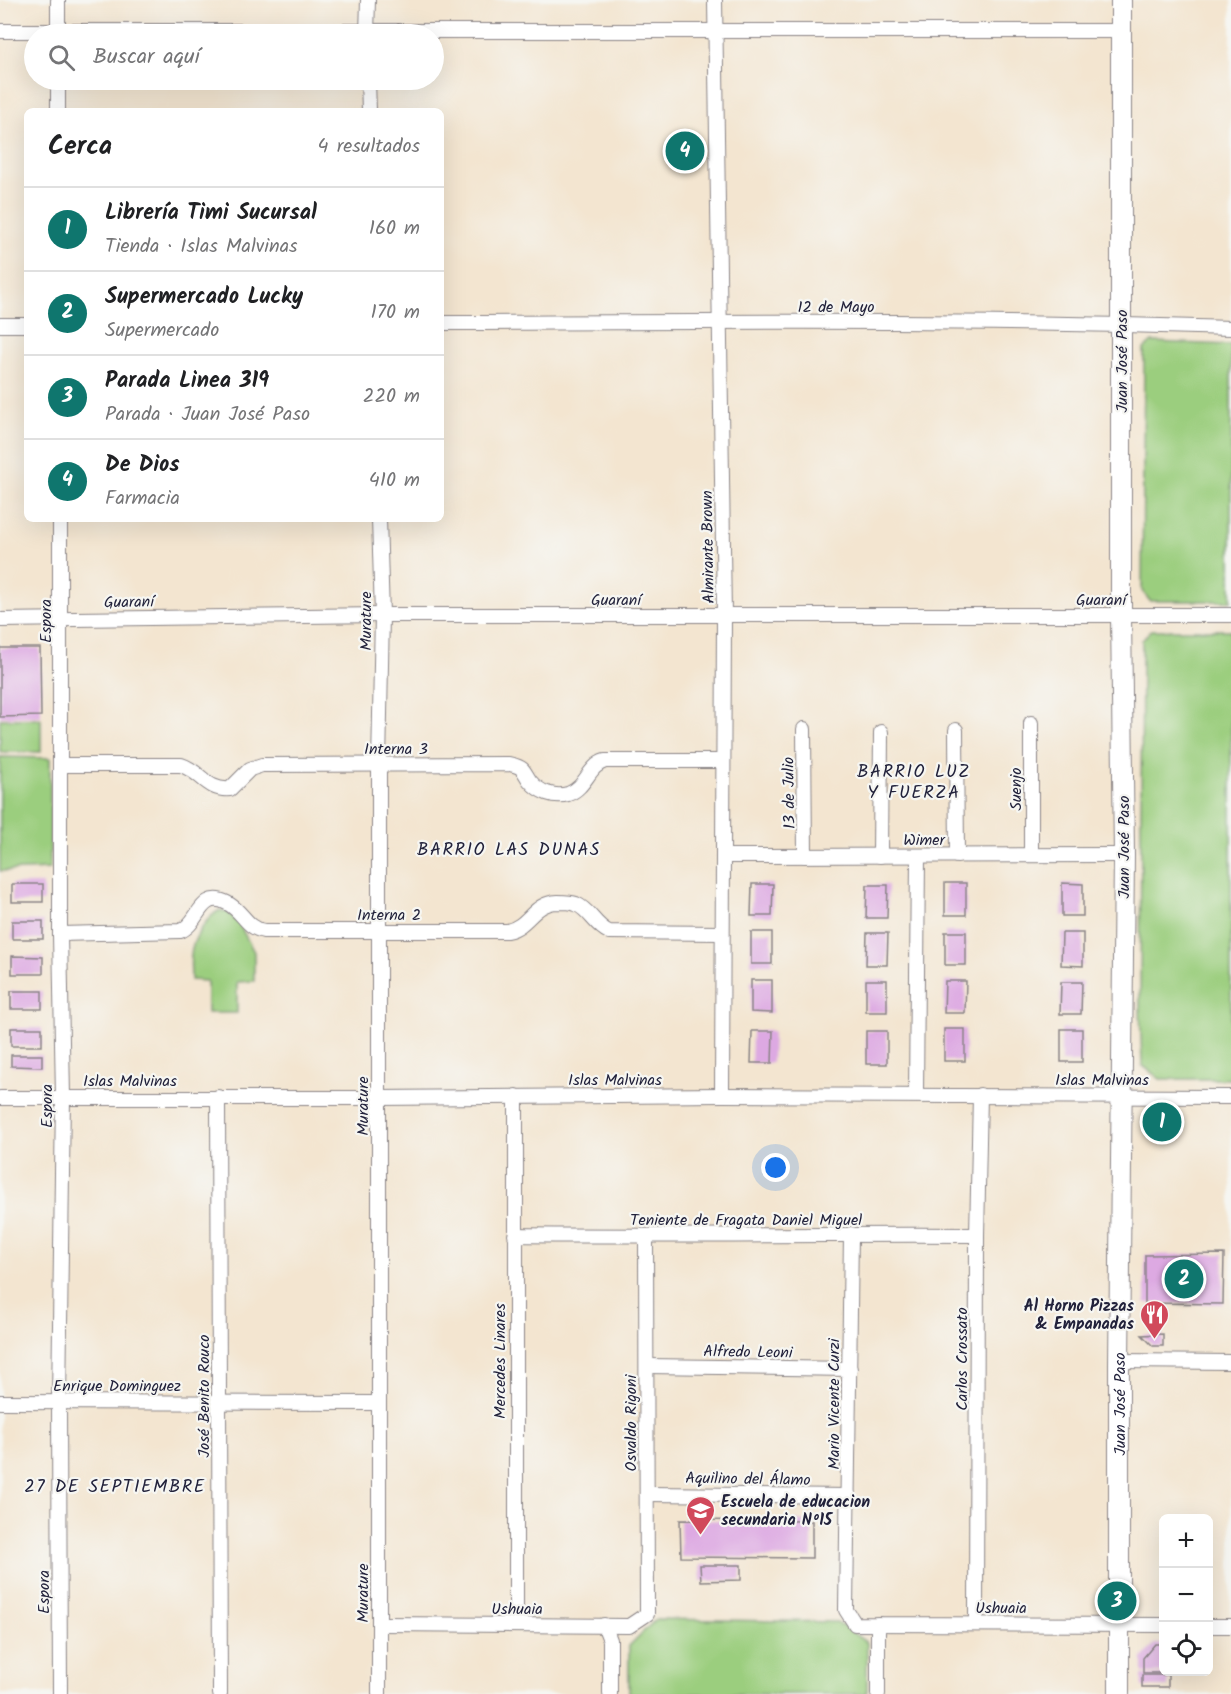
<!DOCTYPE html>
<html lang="es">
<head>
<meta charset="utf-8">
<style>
  body { margin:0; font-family:Kalam,sans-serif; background:#f2f2f2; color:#202124 }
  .controls { position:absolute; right:18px; bottom:18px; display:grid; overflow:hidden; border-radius:9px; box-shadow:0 6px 24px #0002 }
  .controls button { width:54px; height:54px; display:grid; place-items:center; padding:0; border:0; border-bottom:2px solid #e0e0e0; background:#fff; color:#202124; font:30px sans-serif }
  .you { position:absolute; left:776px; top:1168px; width:21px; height:21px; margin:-15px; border:4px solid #fff; border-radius:50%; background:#1a73e8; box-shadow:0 0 0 9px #1a73e833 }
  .badge { display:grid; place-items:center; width:39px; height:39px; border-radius:50%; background:#0f766e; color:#fff; font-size:20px; font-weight:700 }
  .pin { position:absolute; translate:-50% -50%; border:3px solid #fff; box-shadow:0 2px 6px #0006 }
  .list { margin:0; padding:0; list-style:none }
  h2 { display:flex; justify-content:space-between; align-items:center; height:78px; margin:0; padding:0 24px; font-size:26px }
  h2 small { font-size:20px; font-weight:400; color:#757577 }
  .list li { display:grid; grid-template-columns:39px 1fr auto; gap:18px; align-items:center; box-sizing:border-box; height:84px; padding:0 24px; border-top:2px solid #e0e0e0 }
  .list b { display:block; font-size:22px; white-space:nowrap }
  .list p { margin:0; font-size:20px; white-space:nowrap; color:#757577 }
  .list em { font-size:20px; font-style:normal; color:#757577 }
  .icon { flex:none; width:33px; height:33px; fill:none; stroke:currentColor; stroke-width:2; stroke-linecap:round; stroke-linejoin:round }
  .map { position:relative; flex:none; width:1231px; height:1694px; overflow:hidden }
  .search { position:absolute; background:#fff; box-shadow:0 6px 24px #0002; left:24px; top:24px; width:420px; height:66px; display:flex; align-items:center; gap:15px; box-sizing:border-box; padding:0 21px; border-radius:33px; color:#757577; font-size:22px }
  .panel { position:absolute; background:#fff; box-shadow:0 6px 24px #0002; left:24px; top:108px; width:420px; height:414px; border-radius:9px }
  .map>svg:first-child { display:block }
</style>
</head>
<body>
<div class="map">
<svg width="1231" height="1694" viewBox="0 0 1231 1694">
  <rect width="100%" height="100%" fill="#f6f6f2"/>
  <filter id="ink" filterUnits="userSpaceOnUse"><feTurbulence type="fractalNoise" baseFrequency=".0167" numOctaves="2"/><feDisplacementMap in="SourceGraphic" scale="12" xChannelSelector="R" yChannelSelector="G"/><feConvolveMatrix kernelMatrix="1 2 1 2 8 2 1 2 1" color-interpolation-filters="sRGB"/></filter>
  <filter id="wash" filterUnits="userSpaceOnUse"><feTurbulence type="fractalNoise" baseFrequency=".008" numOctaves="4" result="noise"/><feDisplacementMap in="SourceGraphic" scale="24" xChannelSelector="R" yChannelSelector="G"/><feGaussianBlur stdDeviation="1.35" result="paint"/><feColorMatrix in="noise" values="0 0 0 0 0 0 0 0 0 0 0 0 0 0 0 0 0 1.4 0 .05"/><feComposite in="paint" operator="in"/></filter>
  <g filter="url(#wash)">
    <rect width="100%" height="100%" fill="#f3e5d0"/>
    <g fill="#9bce7e" stroke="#5e785c" stroke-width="1.5">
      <polygon points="1152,342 1231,345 1231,601 1150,601 1142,591 1144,349"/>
      <polygon points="1151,630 1231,630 1231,1079 1160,1079 1142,1065 1140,1007 1142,640"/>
      <rect x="0" y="719" width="41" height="33"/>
      <polygon points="0,757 50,758 50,869 0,871"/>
      <path d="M220,910l9,3 10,11 15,28v29l-17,1v31h-30v-32l-16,-1c0,-8 -1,-17 0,-25 1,-15 15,-38 29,-45z"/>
      <polygon points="656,1619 837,1622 867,1643 867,1694 629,1694 629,1646"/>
    </g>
    <g id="blocks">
      <g fill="#dda9e2">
        <polygon points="0,648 40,648 41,716 0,717"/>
        <rect x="945" y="883" width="21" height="32"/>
        <polygon points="1062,883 1083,884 1083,916 1062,916"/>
        <rect x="12" y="884" width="31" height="18"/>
        <polygon points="752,884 773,884 772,916 751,916"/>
        <polygon points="867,885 888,885 887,918 866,918"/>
        <rect x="12" y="921" width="31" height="18"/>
        <rect x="751" y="932" width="21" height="32"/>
        <rect x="945" y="932" width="21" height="33"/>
        <polygon points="867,933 888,933 887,965 866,965"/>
        <polygon points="1062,933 1083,933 1083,966 1061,965"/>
        <polygon points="12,956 43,957 43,974 12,974"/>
        <polygon points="751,980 772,980 772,1013 751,1012"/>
        <rect x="866" y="980" width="21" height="32"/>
        <polygon points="945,981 966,981 965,1013 944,1013"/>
        <polygon points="1061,982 1082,982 1081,1014 1060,1014"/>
        <rect x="11" y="991" width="31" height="18"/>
        <rect x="11" y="1028" width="31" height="18"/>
        <rect x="944" y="1029" width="21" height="32"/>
        <rect x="1061" y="1029" width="21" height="33"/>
        <polygon points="752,1031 773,1031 772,1063 751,1063"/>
        <rect x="866" y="1031" width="21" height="33"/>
        <polygon points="11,1055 42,1055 42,1067 11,1066"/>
        <polygon points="1224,1254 1223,1304 1145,1303 1145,1255"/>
        <polygon points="1163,1334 1163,1346 1153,1346 1142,1335"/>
        <polygon points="680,1520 812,1521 812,1558 681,1557"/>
        <polygon points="700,1565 741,1565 741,1580 701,1581"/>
        <polygon points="1155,1644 1164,1644 1164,1673 1143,1673 1143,1658"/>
        <rect x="1142" y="1675" width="26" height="12"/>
      </g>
    </g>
  </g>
  <g filter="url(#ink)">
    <use href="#blocks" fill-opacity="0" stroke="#8a8486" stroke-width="1.5"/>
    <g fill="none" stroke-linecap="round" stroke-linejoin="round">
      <defs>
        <g id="street">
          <polyline points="58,0 58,34"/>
          <polyline points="715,0 724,615 722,1095"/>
          <polyline points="0,31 1121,31"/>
          <polyline points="367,34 368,0"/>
          <polyline points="58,80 58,111"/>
          <polyline points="368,80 369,111"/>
          <path d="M441,323c263,-1 527,-4 790,5"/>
          <polyline points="0,325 27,325"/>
          <polyline points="0,620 382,615 1231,615"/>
          <polyline points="1031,723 1031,855"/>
          <polyline points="804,729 805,856"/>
          <polyline points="956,730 957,856"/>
          <path d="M61,765h120c20,6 25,26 49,24l20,-20 12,-4 247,-1c5,1 10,2 13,5 3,3 5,8 8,12 9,11 24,17 38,13 18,-6 20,-28 37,-33h118"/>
          <polyline points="724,856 1124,855"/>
          <polyline points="880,856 881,732"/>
          <path d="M60,934l120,-3c19,-6 19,-42 47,-28 16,8 19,25 37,28h243c23,-5 25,-28 51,-29 6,0 13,0 18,2 14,6 19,22 33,28l113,1"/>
          <polyline points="916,1095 918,856"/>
          <polyline points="218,1097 220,1694"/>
          <polyline points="0,1098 379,1098 722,1095 1231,1097"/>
          <polyline points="851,1234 846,1610 855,1624 1164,1625"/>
          <path d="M515,1235c154,2 308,-1 462,0"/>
          <polyline points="1119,1361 1231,1362"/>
          <polyline points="647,1366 850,1369"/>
          <polyline points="0,1402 378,1403"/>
          <polyline points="647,1494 849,1496"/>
          <polyline points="379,1624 629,1626 647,1614 646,1236"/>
          <polyline points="878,1624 878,1694"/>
          <polyline points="976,1624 977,1235 980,1095"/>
          <polyline points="516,1625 516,1096"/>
          <polyline points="604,1625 610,1640 610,1694"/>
          <polyline points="1208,1626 1231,1626"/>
          <polyline points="60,1694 59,1402 63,1097 60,934 60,519"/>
          <polyline points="379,1694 379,764 382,615 379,519"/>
        </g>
        <g id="secondary">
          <path id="s1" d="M1119,1694v-329l5,-510 -3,-240v-615"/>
        </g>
      </defs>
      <use href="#street" stroke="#8a8486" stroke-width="16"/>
      <use href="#secondary" stroke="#8a8486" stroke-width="22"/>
      <use href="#street" stroke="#fff" stroke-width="14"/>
      <use href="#secondary" stroke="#fff" stroke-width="20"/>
    </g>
  </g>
  <defs>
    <symbol id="restaurant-pin" viewBox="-11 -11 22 30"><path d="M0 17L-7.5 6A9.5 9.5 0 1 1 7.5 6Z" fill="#d1495b" stroke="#f6f6f2"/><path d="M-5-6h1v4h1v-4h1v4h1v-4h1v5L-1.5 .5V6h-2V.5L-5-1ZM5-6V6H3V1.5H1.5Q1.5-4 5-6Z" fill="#fff"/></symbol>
    <symbol id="school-pin" viewBox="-11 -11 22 30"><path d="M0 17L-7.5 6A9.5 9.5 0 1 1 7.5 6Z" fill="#d1495b" stroke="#f6f6f2"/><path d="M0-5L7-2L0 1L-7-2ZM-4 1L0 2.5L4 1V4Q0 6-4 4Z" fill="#fff"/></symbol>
  </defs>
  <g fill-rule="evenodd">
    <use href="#restaurant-pin" x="1138" y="1298" width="33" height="45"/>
    <use href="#school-pin" x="684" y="1494" width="33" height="45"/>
  </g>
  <g text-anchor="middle" stroke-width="4.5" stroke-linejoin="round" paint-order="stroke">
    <g font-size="16" fill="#22223b" stroke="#f6f6f2">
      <text x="836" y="312">12 de Mayo</text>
      <text transform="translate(1121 361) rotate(-90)" y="6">Juan José Paso</text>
      <text transform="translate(707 547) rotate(-91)" y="6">Almirante Brown</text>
      <text x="616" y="605">Guaraní</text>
      <text x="1101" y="605">Guaraní</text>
      <text transform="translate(129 601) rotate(-1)" y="6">Guaraní</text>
      <text transform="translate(45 621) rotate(-90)" y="6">Espora</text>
      <text transform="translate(365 621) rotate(-90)" y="6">Murature</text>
      <text x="396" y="754">Interna 3</text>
      <text transform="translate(1015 789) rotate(-90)" y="6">Suenjo</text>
      <text transform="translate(788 793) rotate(-91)" y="6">13 de Julio</text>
      <text x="924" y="845">Wimer</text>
      <text transform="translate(1123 847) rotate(-90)" y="6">Juan José Paso</text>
      <text x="389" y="920">Interna 2</text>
      <text x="615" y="1085">Islas Malvinas</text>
      <text x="1102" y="1085">Islas Malvinas</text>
      <text x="130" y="1086">Islas Malvinas</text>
      <text transform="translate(46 1106) rotate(-90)" y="6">Espora</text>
      <text transform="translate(362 1106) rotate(-90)" y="6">Murature</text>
      <text x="746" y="1225">Teniente de Fragata Daniel Miguel</text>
      <text transform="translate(748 1351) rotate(1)" y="6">Alfredo Leoni</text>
      <text transform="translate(961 1359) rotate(-90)" y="6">Carlos Crossato</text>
      <text transform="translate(499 1361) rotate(-90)" y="6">Mercedes Linares</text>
      <text x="117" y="1391">Enrique Dominguez</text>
      <text transform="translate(203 1396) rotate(-90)" y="6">José Benito Rouco</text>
      <text transform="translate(833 1404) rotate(-90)" y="6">Mario Vicente Curzi</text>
      <text dy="6" stroke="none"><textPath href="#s1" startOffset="290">Juan José Paso</textPath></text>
      <text transform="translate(630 1423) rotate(-90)" y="6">Osvaldo Rigoni</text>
      <text transform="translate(748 1478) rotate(1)" y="6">Aquilino del Álamo</text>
      <text transform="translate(43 1592) rotate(-90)" y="6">Espora</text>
      <text transform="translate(362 1593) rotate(-90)" y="6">Murature</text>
      <text x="1001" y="1613">Ushuaia</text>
      <text x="517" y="1614">Ushuaia</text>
    </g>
    <g font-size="16" font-weight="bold" fill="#22223b" stroke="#f6f6f2" text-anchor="end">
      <text x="1134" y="1311">Al Horno Pizzas<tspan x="1134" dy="18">&amp; Empanadas</tspan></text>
      <text x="721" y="1507" text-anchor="start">Escuela de educacion<tspan x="721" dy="18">secundaria Nº15</tspan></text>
    </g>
    <g font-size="18" letter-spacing="1.5" fill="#22223b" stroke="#f6f6f2">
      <text x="914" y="777">BARRIO LUZ<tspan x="914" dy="21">Y FUERZA</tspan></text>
      <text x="509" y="855">BARRIO LAS DUNAS</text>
      <text x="115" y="1492">27 DE SEPTIEMBRE</text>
    </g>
  </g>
</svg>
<div class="controls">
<button>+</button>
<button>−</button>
<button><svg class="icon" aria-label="locate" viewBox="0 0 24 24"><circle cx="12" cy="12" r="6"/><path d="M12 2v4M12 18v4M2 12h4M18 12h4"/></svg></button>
</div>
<div class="you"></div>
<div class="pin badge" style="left:1162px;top:1122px">1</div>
<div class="pin badge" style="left:1184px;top:1279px">2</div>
<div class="pin badge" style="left:1117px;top:1601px">3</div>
<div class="pin badge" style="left:685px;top:151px">4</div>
<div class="search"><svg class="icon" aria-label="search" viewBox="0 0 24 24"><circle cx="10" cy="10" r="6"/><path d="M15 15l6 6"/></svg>Buscar aquí</div>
<section class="panel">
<h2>Cerca<small>4 resultados</small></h2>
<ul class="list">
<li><span class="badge">1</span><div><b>Librería Timi Sucursal</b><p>Tienda · Islas Malvinas</p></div><em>160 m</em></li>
<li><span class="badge">2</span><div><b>Supermercado Lucky</b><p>Supermercado</p></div><em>170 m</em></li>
<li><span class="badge">3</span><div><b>Parada Linea 319</b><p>Parada · Juan José Paso</p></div><em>220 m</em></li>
<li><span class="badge">4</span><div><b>De Dios</b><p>Farmacia</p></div><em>410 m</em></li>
</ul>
</section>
</div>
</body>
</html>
